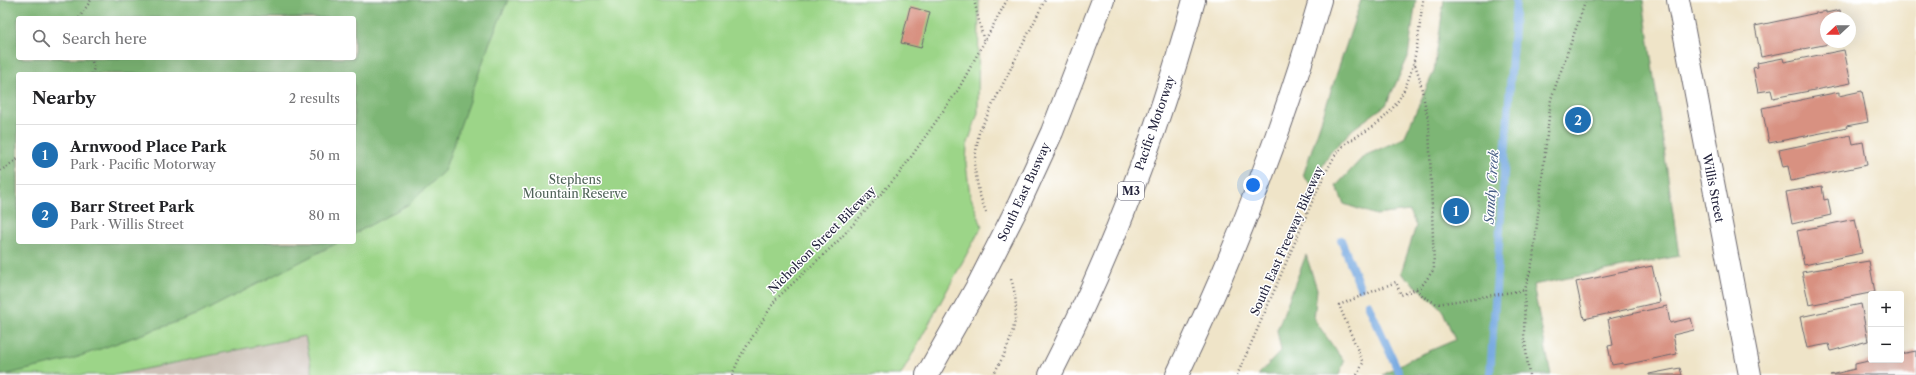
<!DOCTYPE html>
<html lang="en">
<head>
<meta charset="utf-8">
<style>
  body { margin:0; font-family:"Libre Caslon Text",serif; background:#f6f6f6; color:#202124 }
  .controls { position:absolute; right:12px; bottom:12px; display:grid; overflow:hidden; border-radius:4px; box-shadow:0 4px 16px #0002 }
  .controls button { width:36px; height:36px; display:grid; place-items:center; padding:0; border:0; border-bottom:1px solid #e0e0e0; background:#fff; color:#202124; font:20px sans-serif }
  .compass { position:absolute; left:1820px; top:12px; width:36px; height:36px; border-radius:50%; background:#fff; box-shadow:0 4px 16px #0002; rotate:248deg }
  .you { position:absolute; left:1253px; top:185px; width:14px; height:14px; margin:-10px; border:3px solid #fff; border-radius:50%; background:#1a73e8; box-shadow:0 0 0 6px #1a73e833 }
  .badge { display:grid; place-items:center; width:26px; height:26px; border-radius:50%; background:#1f6fb2; color:#fff; font-size:13px; font-weight:700 }
  .pin { position:absolute; translate:-50% -50%; border:2px solid #fff; box-shadow:0 1px 4px #0006 }
  .list { margin:0; padding:0; list-style:none }
  h2 { display:flex; justify-content:space-between; align-items:center; height:52px; margin:0; padding:0 16px; font-size:17px }
  h2 small { font-size:13px; font-weight:400; color:#757577 }
  .list li { display:grid; grid-template-columns:26px 1fr auto; gap:12px; align-items:center; box-sizing:border-box; height:60px; padding:0 16px; border-top:1px solid #e0e0e0 }
  .list b { display:block; font-size:15px; white-space:nowrap }
  .list p { margin:0; font-size:13px; white-space:nowrap; color:#757577 }
  .list em { font-size:13px; font-style:normal; color:#757577 }
  .icon { flex:none; width:22px; height:22px; fill:none; stroke:currentColor; stroke-width:2; stroke-linecap:round; stroke-linejoin:round }
  .map { position:relative; flex:none; width:1916px; height:375px; overflow:hidden }
  .search { position:absolute; background:#fff; box-shadow:0 4px 16px #0002; left:16px; top:16px; width:340px; height:44px; display:flex; align-items:center; gap:10px; box-sizing:border-box; padding:0 14px; border-radius:4px; color:#757577; font-size:15px }
  .panel { position:absolute; background:#fff; box-shadow:0 4px 16px #0002; left:16px; top:72px; width:340px; height:172px; border-radius:4px }
  .map>svg:first-child { display:block }
</style>
</head>
<body>
<div class="map">
<svg width="1916" height="375" viewBox="0 0 1916 375">
  <rect width="100%" height="100%" fill="#fff"/>
  <filter id="ink" filterUnits="userSpaceOnUse"><feTurbulence type="fractalNoise" baseFrequency=".025" numOctaves="2"/><feDisplacementMap in="SourceGraphic" scale="8" xChannelSelector="R" yChannelSelector="G"/><feConvolveMatrix kernelMatrix="1 2 1 2 8 2 1 2 1" color-interpolation-filters="sRGB"/></filter>
  <filter id="wash" filterUnits="userSpaceOnUse"><feTurbulence type="fractalNoise" baseFrequency=".012" numOctaves="4" result="noise"/><feDisplacementMap in="SourceGraphic" scale="16" xChannelSelector="R" yChannelSelector="G"/><feGaussianBlur stdDeviation="0.9" result="paint"/><feColorMatrix in="noise" values="0 0 0 0 0 0 0 0 0 0 0 0 0 0 0 0 0 1.4 0 .05"/><feComposite in="paint" operator="in"/></filter>
  <g filter="url(#wash)">
    <rect width="100%" height="100%" fill="#efe4c8"/>
    <polygon fill="#cdc2b9" points="305,336 313,375 116,375"/>
    <path fill="#9cd588" stroke="#5f7c62" fill-rule="evenodd" d="M0,0h979l-1,113 -11,33 -1,18 4,31 12,31 -81,149h-588l-8,-39 -189,39h-116zM18,18h336v40h-336zM18,74h336v168h-336z"/>
    <g fill="#7db674" stroke="#506c58" fill-rule="evenodd">
      <path d="M0,0h508l-18,42 -46,129 -35,33 -55,30v-160h-336v168h321l-140,72 -127,45 -68,16h-4zM18,18h336v40h-336z"/>
      <polygon points="1361,0 1416,0 1408,57 1386,105 1353,129 1330,153 1312,185 1303,176"/>
      <polygon points="1444,0 1643,0 1679,256 1533,285 1551,375 1383,375 1408,360 1455,340 1442,309 1401,273 1416,226 1409,211 1376,215 1344,204 1336,186 1364,156 1404,138 1434,71"/>
      <polygon points="1306,255 1317,289 1314,319 1344,362 1339,375 1258,375 1281,351 1277,330"/>
    </g>
    <g fill="none" stroke-linecap="round" stroke-linejoin="round">
      <g stroke="#74a8e0" stroke-width="8">
        <polyline points="1341,240 1360,287"/>
        <polyline points="1368,304 1400,375"/>
        <polyline points="1490,375 1516,0"/>
      </g>
    </g>
    <g id="blocks">
      <g fill="#d89181">
        <polygon points="910,7 930,12 921,48 901,43"/>
        <polygon points="1840,10 1841,18 1826,18 1826,42 1834,43 1761,57 1755,26 1826,11 1826,13"/>
        <polygon points="1844,50 1851,83 1773,98 1771,90 1758,92 1753,68 1758,67 1757,63 1783,58 1784,62"/>
        <polygon points="1862,91 1868,122 1846,126 1847,128 1769,143 1762,108 1839,92 1839,96"/>
        <polygon points="1851,135 1853,144 1863,142 1867,165 1791,181 1788,166 1783,167 1779,150"/>
        <polygon points="1822,186 1824,200 1828,199 1831,215 1792,224 1786,192"/>
        <polygon points="1855,219 1862,253 1804,265 1797,231"/>
        <polygon points="1869,261 1875,292 1809,305 1802,272"/>
        <polygon points="1652,266 1660,302 1584,319 1576,282"/>
        <polygon points="1861,304 1868,341 1831,351 1829,344 1807,348 1800,317"/>
        <polygon points="1667,306 1670,323 1691,318 1694,330 1673,335 1677,354 1624,365 1623,363 1612,365 1608,346 1613,345 1608,319"/>
        <polygon points="1916,351 1916,375 1830,375 1855,369 1855,364 1873,360 1901,360 1901,354"/>
        <polygon points="1680,368 1682,375 1649,375 1649,374"/>
      </g>
    </g>
  </g>
  <g filter="url(#ink)">
    <use href="#blocks" fill-opacity="0" stroke="#6a666c" stroke-width="1"/>
    <g fill="none" stroke-linecap="round" stroke-linejoin="round">
      <defs>
        <g id="minor">
          <polyline points="1678,0 1750,375"/>
          <polyline points="1018,206 1052,132 1103,0"/>
          <polyline points="927,375 978,285"/>
        </g>
        <g id="highway">
          <path d="M1050,375c61,-119 109,-246 144,-375"/>
          <path d="M1177,375c58,-121 106,-246 143,-375"/>
        </g>
      </defs>
      <use href="#minor" stroke="#6a666c" stroke-width="24"/>
      <use href="#highway" stroke="#6a666c" stroke-width="24"/>
      <g stroke="#6a666c" stroke-width="2.5" stroke-dasharray="1 3" stroke-linecap="butt">
        <polyline points="974,0 984,42"/>
        <polyline points="79,18 91,0"/>
        <polyline points="91,58 94,68 92,74"/>
        <polyline points="0,171 18,159"/>
        <polyline points="986,212 979,193 974,164 979,132 1045,0"/>
        <polyline points="1416,289 1424,297 1437,304 1525,290"/>
        <polyline points="732,375 740,357 776,299 838,241 899,174 958,90 1007,0"/>
        <path d="M993,375c18,-31 30,-60 18,-96"/>
        <path d="M1237,375c20,-44 39,-89 58,-133 12,-28 23,-56 38,-83 10,-19 30,-24 46,-37 37,-30 38,-79 44,-122"/>
        <polyline points="1357,375 1363,363 1339,305 1396,282 1401,295 1421,287 1434,269 1429,124 1419,76 1414,62"/>
        <polyline points="1529,375 1524,334 1525,290 1533,259 1551,99 1586,0"/>
      </g>
      <use href="#minor" stroke="#fff" stroke-width="22"/>
      <use href="#highway" stroke="#fff" stroke-width="22"/>
      <defs>
        <polyline id="minor-bridge" points="978,285 1018,206"/>
      </defs>
      <use href="#minor-bridge" stroke="#6a666c" stroke-width="24" stroke-linecap="butt"/>
      <use href="#minor-bridge" stroke="#fff" stroke-width="22"/>
    </g>
  </g>
  <g text-anchor="middle" stroke-width="3" stroke-linejoin="round" paint-order="stroke">
    <rect fill="#fff" stroke="#646476" stroke-width="1" x="1118" y="182" width="26" height="18" rx="3"/>
    <g font-size="11" font-weight="bold" fill="#22223b">
      <text x="1131" y="195">M3</text>
    </g>
    <g font-size="12" fill="#22223b" stroke="#fff">
      <text transform="translate(1155 123) rotate(-71)" y="4">Pacific Motorway</text>
      <text transform="translate(1713 188) rotate(79)" y="4">Willis Street</text>
      <text transform="translate(1024 192) rotate(-65)" y="4">South East Busway</text>
      <text transform="translate(822 240) rotate(-45)" y="4">Nicholson Street Bikeway</text>
      <text transform="translate(1287 241) rotate(-66)" y="4">South East Freeway Bikeway</text>
    </g>
    <g font-size="12" fill="#4d6156" stroke="#fff">
      <text x="575" y="184">Stephens<tspan x="575" dy="14">Mountain Reserve</tspan></text>
    </g>
    <g font-size="13" font-style="italic" fill="#475e85" stroke="#fff">
      <text transform="translate(1491 187) rotate(-86)" y="5">Sandy Creek</text>
    </g>
  </g>
</svg>
<div class="controls">
<button>+</button>
<button>−</button>
</div>
<svg class="compass" viewBox="-18 -18 36 36"><path d="M0-13l5 13h-10z" fill="#e53935"/><path d="M0 13l5-13h-10z" fill="#757577"/></svg>
<div class="you"></div>
<div class="pin badge" style="left:1456px;top:211px">1</div>
<div class="pin badge" style="left:1578px;top:120px">2</div>
<div class="search"><svg class="icon" aria-label="search" viewBox="0 0 24 24"><circle cx="10" cy="10" r="6"/><path d="M15 15l6 6"/></svg>Search here</div>
<section class="panel">
<h2>Nearby<small>2 results</small></h2>
<ul class="list">
<li><span class="badge">1</span><div><b>Arnwood Place Park</b><p>Park · Pacific Motorway</p></div><em>50 m</em></li>
<li><span class="badge">2</span><div><b>Barr Street Park</b><p>Park · Willis Street</p></div><em>80 m</em></li>
</ul>
</section>
</div>
</body>
</html>
